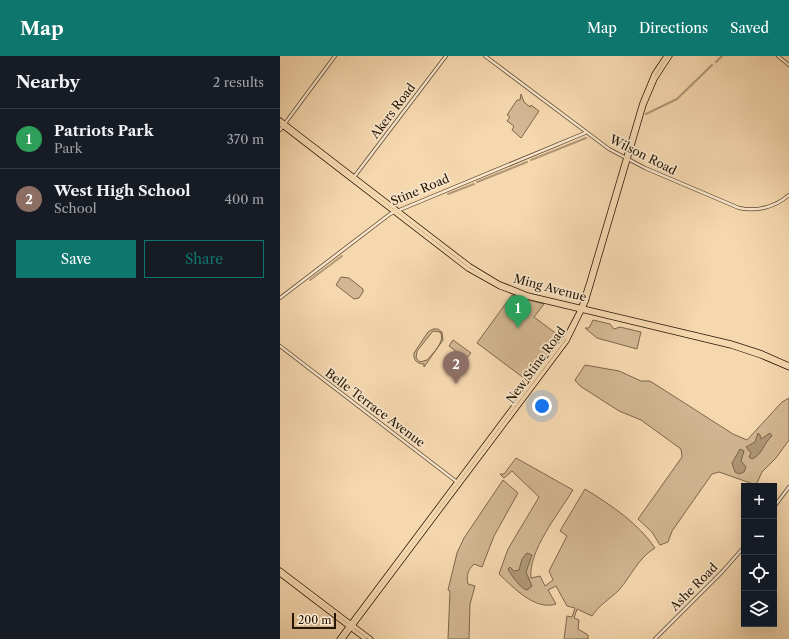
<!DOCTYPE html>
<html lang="en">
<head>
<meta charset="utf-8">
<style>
  body { margin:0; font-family:"Libre Caslon Text",serif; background:#242831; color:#f1f3f6 }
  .controls { position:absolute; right:12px; bottom:12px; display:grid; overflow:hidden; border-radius:0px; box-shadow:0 4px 16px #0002 }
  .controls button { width:36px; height:36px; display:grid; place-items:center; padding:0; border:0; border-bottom:1px solid #363941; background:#171b24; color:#f1f3f6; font:20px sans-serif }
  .scale { position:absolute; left:12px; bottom:10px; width:44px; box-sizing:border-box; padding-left:4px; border:2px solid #251604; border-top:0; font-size:11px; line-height:14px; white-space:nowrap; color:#251604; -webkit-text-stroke:3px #f9e6cb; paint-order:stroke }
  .you { position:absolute; left:262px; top:350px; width:14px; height:14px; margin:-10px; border:3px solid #fff; border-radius:50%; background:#1a73e8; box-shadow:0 0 0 6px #1a73e833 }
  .badge { display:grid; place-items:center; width:26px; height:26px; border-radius:50%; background:#0f766e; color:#fff; font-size:13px; font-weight:700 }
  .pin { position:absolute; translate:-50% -33px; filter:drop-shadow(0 1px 2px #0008) }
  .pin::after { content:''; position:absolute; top:21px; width:14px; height:12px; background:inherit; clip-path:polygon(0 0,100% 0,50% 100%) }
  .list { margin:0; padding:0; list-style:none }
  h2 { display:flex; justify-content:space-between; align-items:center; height:52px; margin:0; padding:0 16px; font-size:17px }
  h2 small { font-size:13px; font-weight:400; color:#9ea1a6 }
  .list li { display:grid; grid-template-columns:26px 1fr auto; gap:12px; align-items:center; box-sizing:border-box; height:60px; padding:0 16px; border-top:1px solid #363941 }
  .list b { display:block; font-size:15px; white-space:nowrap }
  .list p { margin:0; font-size:13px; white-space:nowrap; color:#9ea1a6 }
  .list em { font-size:13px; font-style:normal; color:#9ea1a6 }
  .actions { display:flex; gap:8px; padding:12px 16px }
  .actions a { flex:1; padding:9px 0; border:1px solid #0f766e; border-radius:0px; text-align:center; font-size:14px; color:#0f766e }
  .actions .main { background:#0f766e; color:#fff }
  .icon { flex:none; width:22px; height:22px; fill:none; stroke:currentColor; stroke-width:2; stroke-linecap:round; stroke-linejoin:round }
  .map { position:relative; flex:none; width:509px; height:583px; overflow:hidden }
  header { display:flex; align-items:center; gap:24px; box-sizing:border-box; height:56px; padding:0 20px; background:#0f766e; color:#fff }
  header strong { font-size:19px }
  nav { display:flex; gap:22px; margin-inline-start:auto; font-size:14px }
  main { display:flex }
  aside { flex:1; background:#171b24 }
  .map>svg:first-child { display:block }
</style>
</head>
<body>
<header>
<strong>Map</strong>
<nav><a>Map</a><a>Directions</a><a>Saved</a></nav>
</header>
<main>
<aside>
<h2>Nearby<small>2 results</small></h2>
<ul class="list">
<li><span class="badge" style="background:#2e9e5b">1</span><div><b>Patriots Park</b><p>Park</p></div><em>370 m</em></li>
<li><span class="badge" style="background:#8d6e63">2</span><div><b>West High School</b><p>School</p></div><em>400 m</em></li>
</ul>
<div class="actions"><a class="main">Save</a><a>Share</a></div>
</aside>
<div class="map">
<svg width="509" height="583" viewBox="0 0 509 583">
  <rect width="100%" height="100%" fill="#f6d8af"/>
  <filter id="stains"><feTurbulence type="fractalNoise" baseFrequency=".005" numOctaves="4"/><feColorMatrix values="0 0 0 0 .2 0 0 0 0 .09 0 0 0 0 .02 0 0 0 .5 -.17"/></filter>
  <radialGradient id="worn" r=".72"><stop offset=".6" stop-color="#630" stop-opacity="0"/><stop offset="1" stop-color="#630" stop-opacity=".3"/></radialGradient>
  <g fill="#d2b792" stroke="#7c664b" fill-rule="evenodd">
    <polygon points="241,38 244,46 250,51 251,49 259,55 241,82 232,74 234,70 227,65 230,61 227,59 237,44 240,44"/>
    <polygon points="61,221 69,222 83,233 83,236 79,242 74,243 56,229"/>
    <polygon points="232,239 264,248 254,261 282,282 249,326 197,287"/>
    <polygon points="313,264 330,268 334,273 340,271 361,276 357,293 317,282 305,272 309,272"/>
    <path d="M153,273h5l4,3 1,8 -19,27v-3c-7,0 -11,-4 -10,-11l14,-21zM153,275l7,1c6,9 -7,21 -13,28l-7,2 -4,-4 1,-7z"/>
    <polygon points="173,284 191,297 186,303 169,290"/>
    <polygon points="305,309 339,315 361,325 370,325 453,378 467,384 502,346 509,342 509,384 496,402 482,416 476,429 439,416 432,418 392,475 388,486 380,489 372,476 358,463 402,401 401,393 361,364 339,355 300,330 295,324"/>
    <path d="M236,402l57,32c-14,23 -45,61 -42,88l9,-2 5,10 8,-6 -4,-9 18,-35 -7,-5 25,-42c26,16 53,34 70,59 -17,10 -23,27 -36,42 -9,9 -20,15 -27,26l-15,-7 -3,9 5,2 -1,9 10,6v4h-24l3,-23 5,1 3,-9 -8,-2 -11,-20 -8,4 8,14c-21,7 -43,-17 -57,-30l9,-25 31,-52 -27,-26 -8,7 -4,-4h4z"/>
    <path d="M223,424l15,13 -24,43 -12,31 -8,-3c-6,6 -8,11 -6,20l7,2 -5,18 -1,35h-21l2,-48 -2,-1 9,-37 7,-15z"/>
  </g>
  <g fill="#af9675" stroke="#786348">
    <path d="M478,377l2,2 1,4 9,-6 2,3c-9,8 -9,18 -20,23l-3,-2 2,-4 -5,-6 9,-5z"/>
    <polygon points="460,393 464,395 461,405 466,411 464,416 459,418 455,416 452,407"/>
    <path d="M247,497l5,2 -6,17 6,14 -5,4c-6,-1 -16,-15 -19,-21l2,-2 4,4 5,-1 3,-11z"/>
  </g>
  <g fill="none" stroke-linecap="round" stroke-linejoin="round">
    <g stroke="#af9675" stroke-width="2">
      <polyline points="436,6 442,0"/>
      <polyline points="366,58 397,43 432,9"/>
      <polyline points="251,104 306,82"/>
      <polyline points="197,126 247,106"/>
      <polyline points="168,138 194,128"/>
      <polyline points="30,224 62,200"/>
    </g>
    <defs>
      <g id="minor">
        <path d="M205,0l124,93 36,19 94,40c18,4 36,-1 50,-13"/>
        <polyline points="498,0 509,9"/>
        <polyline points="0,74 55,0"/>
        <polyline points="74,121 166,0"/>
        <polyline points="0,242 110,158 305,77"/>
        <polyline points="0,290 177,426"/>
        <polyline points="494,451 509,431"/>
        <polyline points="375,583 442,516 464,491"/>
      </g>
      <g id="major">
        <polyline points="0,64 190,210 218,227 248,239 451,287 482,297 509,309"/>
        <polyline points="0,68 188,213 220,231 247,241 451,290 481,300 509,312"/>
        <polyline points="0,514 91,583"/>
        <polyline points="0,518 85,583"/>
        <polyline points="59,583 287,279 300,254 309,226 362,47 374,18 386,0"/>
        <polyline points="63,583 287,285 306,246 364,49 375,23 390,0"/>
      </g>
    </defs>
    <use href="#minor" stroke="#59462f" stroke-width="4"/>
    <use href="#major" stroke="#251604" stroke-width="5"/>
    <use href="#minor" stroke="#f9e6cb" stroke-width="2.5"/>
    <use href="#major" stroke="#f6d8af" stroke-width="3.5"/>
  </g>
  <g text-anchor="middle" stroke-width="3.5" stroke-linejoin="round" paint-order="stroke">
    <g font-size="12" fill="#251604" stroke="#f9e6cb">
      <text transform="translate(113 55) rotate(-53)" y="4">Akers Road</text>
      <text transform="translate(363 99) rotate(27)" y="4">Wilson Road</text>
      <text transform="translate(140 134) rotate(-23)" y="4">Stine Road</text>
      <text transform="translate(270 232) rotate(15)" y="4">Ming Avenue</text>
      <text transform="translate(256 309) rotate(-54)" y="4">New Stine Road</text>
      <text transform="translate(95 352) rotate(37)" y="4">Belle Terrace Avenue</text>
      <text transform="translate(414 531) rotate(-45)" y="4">Ashe Road</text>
    </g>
  </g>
  <rect width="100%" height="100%" filter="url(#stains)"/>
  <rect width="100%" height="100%" fill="url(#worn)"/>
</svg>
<div class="controls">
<button>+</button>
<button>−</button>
<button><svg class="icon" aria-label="locate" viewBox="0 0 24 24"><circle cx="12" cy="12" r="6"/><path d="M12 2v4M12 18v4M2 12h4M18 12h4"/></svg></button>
<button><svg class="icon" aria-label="layers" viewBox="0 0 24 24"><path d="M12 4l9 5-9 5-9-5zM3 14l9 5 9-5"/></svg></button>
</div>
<div class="scale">200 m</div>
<div class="you"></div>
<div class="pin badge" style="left:238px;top:272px;background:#2e9e5b">1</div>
<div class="pin badge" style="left:176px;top:328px;background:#8d6e63">2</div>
</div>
</main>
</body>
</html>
